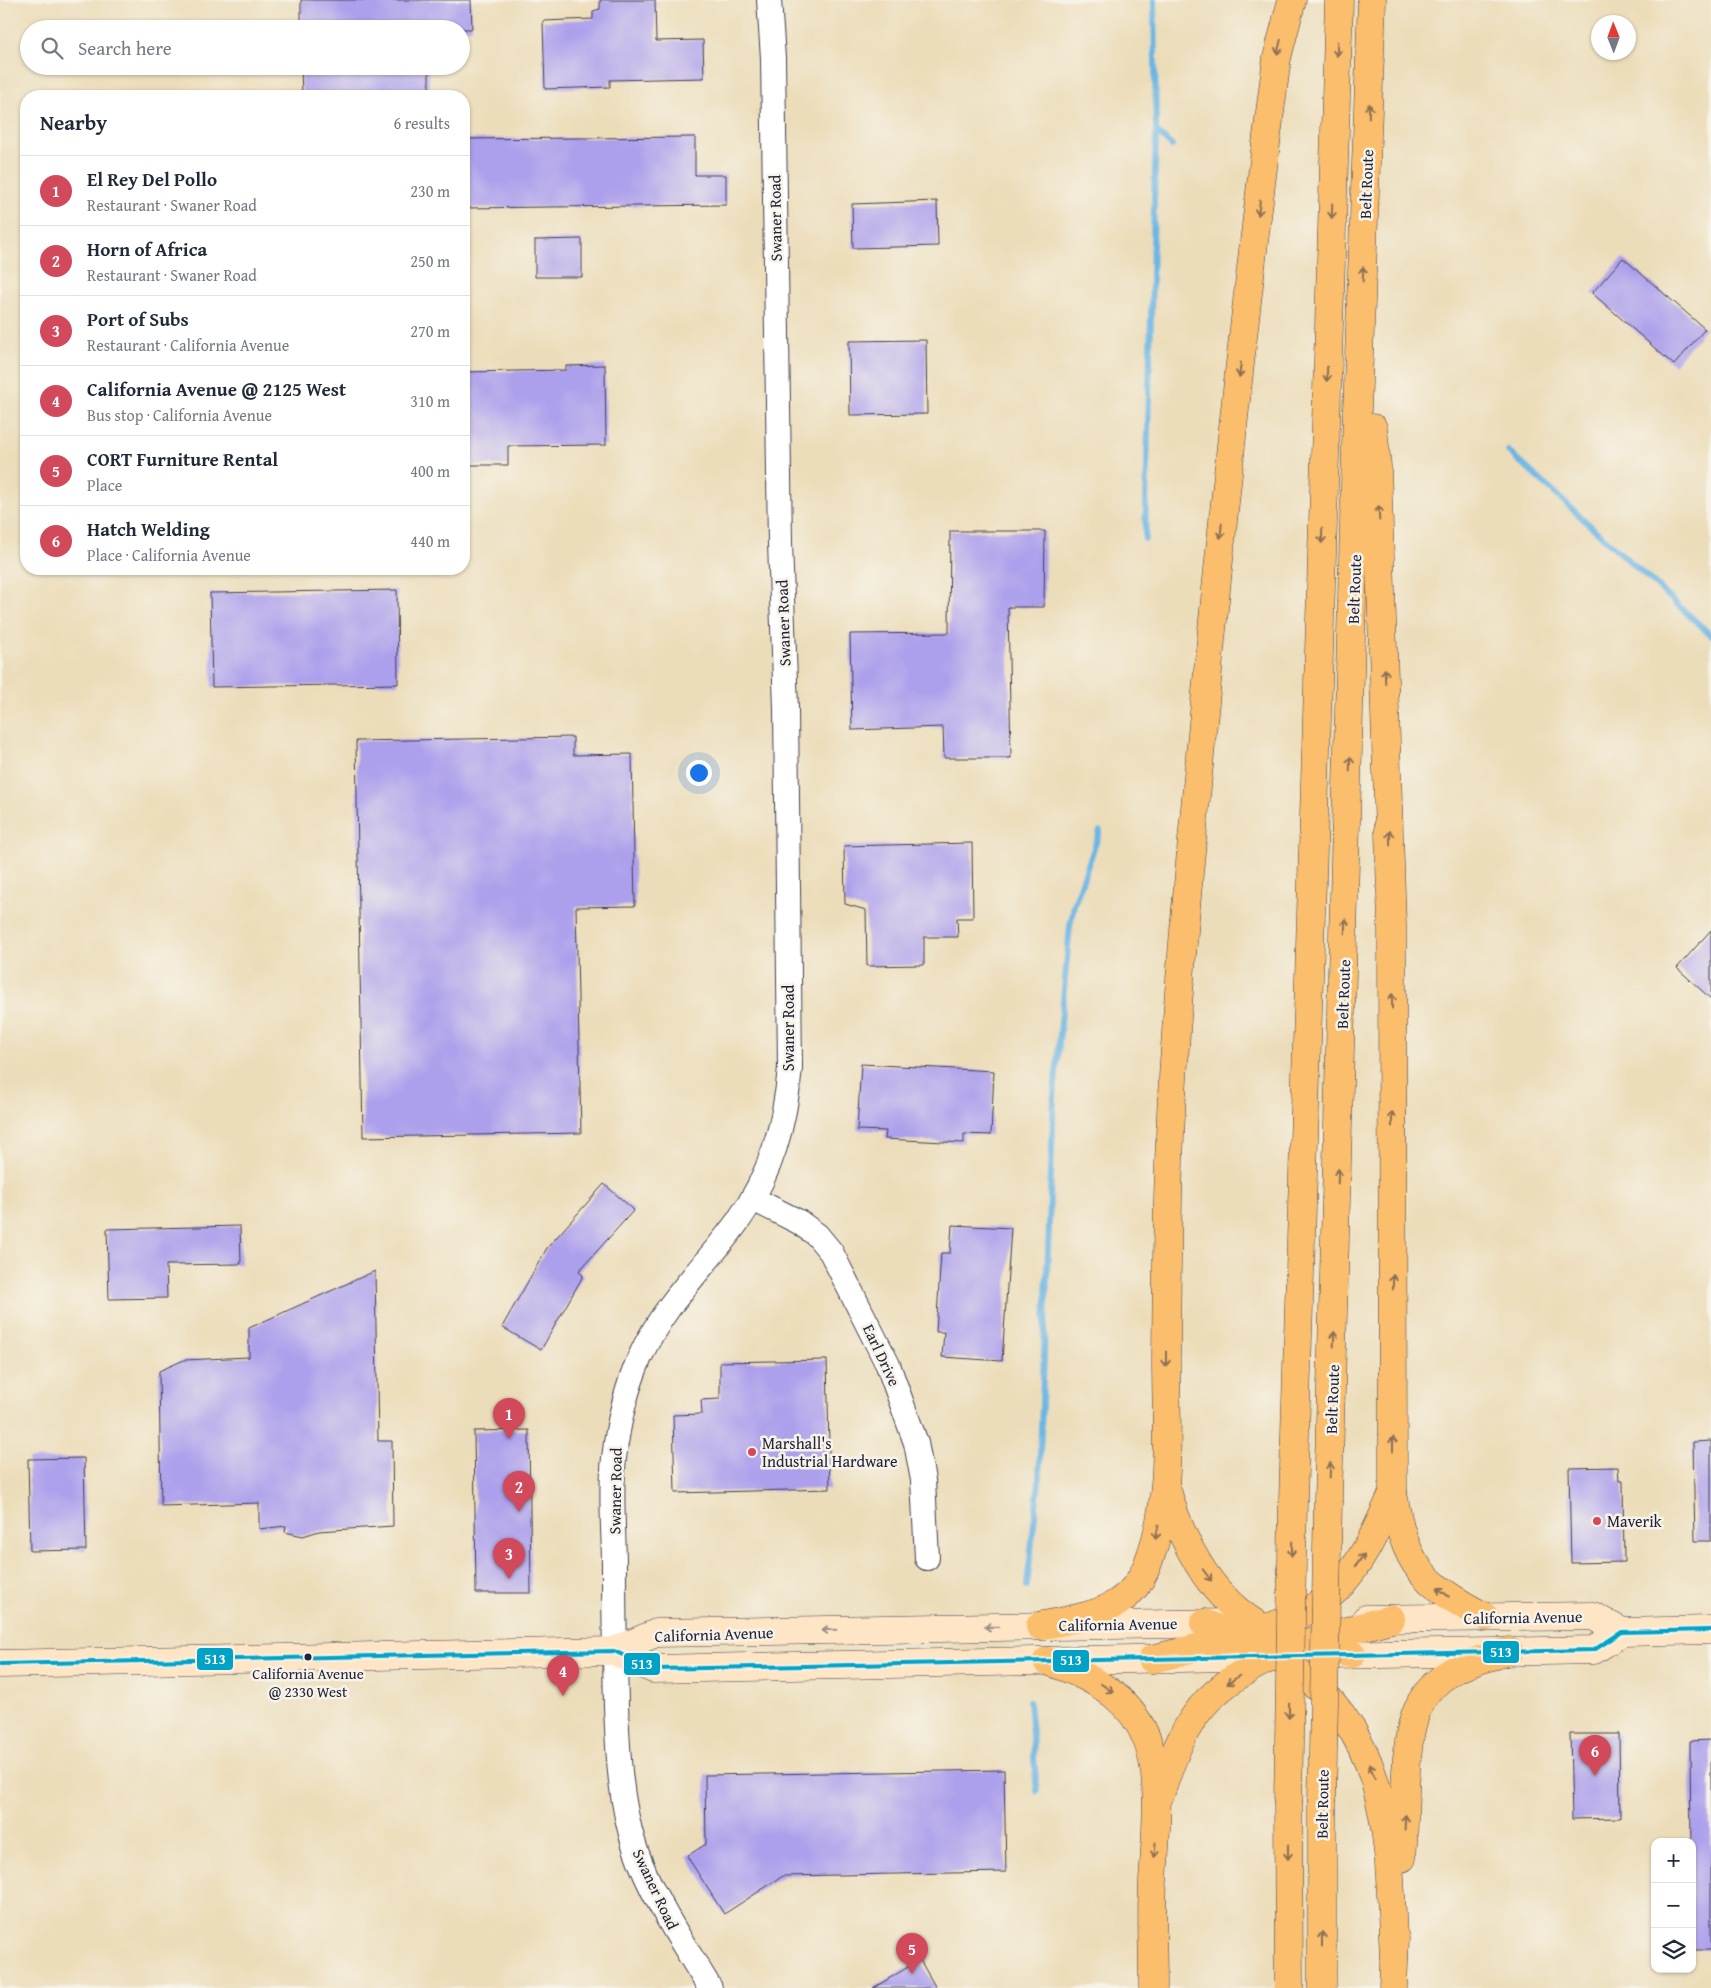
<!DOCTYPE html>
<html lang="en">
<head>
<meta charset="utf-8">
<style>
  body { margin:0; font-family:"Gentium Book Plus",serif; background:#f2f2f3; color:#1f2937 }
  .controls { position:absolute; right:15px; bottom:15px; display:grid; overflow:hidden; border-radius:10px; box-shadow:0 1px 4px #0004 }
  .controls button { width:45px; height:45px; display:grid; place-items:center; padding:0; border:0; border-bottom:1px solid #e0e1e3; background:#fff; color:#1f2937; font:25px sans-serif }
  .compass { position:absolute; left:1591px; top:15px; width:45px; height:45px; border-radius:50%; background:#fff; box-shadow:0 1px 4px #0004; rotate:359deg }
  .you { position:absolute; left:698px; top:772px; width:18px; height:18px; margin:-12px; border:4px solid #fff; border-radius:50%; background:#1a73e8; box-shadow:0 0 0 8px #1a73e833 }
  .badge { display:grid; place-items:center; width:32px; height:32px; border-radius:50%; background:#d1495b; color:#fff; font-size:16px; font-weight:700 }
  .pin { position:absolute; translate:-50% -41px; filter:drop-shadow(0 1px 2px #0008) }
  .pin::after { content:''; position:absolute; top:26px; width:18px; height:15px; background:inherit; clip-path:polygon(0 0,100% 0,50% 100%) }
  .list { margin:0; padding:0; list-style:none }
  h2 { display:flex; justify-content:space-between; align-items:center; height:65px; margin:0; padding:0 20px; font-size:21px }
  h2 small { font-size:16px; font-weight:400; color:#747a83 }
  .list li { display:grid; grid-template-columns:32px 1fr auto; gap:15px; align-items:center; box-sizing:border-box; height:70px; padding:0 20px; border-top:1px solid #e0e1e3 }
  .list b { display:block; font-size:19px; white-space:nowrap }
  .list p { margin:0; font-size:16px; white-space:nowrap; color:#747a83 }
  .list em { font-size:16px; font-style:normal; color:#747a83 }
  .icon { flex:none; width:28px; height:28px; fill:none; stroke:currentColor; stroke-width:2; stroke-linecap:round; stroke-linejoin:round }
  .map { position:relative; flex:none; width:1711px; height:1988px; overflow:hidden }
  .search { position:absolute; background:#fff; box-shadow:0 1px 4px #0004; left:20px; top:20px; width:450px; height:55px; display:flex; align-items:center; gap:12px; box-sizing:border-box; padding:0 18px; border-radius:28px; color:#747a83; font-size:19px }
  .panel { position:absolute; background:#fff; box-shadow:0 1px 4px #0004; left:20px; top:90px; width:450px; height:485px; border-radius:20px }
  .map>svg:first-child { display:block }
</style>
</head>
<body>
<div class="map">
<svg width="1711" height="1988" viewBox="0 0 1711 1988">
  <rect width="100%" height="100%" fill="#f7f3e8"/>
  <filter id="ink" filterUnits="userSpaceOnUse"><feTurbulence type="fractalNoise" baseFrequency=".02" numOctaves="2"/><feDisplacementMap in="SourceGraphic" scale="10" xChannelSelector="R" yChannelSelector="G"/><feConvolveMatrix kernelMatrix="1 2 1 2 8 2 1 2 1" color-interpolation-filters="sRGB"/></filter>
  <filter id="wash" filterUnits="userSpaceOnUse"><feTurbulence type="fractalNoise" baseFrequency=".0096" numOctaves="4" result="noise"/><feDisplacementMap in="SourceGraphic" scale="20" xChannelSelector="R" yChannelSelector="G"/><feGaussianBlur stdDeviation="1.12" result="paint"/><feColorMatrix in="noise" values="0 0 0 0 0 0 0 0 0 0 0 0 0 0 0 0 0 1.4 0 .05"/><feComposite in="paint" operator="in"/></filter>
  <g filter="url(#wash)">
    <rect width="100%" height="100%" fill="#ecddba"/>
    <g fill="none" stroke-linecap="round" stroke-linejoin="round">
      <g stroke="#6cb6e4" stroke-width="6">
        <polyline points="1156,131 1172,146"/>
        <polyline points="1508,451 1711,635"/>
        <polyline points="1145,539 1156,131 1154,0"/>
        <polyline points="1027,1586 1039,1480 1054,1097 1070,926 1074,905 1100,831"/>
        <polyline points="1029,1702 1037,1791"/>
      </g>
    </g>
    <g id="blocks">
      <g fill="#ac9fec">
        <polygon points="301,0 471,0 472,29 301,29"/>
        <polygon points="600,0 655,0 656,41 703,40 704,78 610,80 610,87 545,89 543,21 593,19 593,11 600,9"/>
        <polygon points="301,66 429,66 429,96 302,96"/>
        <polygon points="695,137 695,175 726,175 726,205 464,208 464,139"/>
        <polygon points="937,201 938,246 853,248 852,204"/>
        <polygon points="582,239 582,277 535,277 535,240"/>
        <polygon points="1623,258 1705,329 1674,365 1592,293"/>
        <polygon points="926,340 927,414 850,415 849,341"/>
        <polygon points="605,365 606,445 508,446 508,465 464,465 464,372 566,370 566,366"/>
        <polygon points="950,531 1045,531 1044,607 1008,607 1011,758 944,758 943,727 852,730 850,634 949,633"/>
        <polygon points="397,590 398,684 212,687 210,593"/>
        <polygon points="573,737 573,755 632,754 635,906 576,907 581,1133 363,1137 356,741"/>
        <polygon points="972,843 973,918 957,918 958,937 924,937 924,965 867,966 866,910 845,904 844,846"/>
        <polygon points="1711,930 1711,999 1677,968"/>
        <polygon points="861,1064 994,1071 991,1135 964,1134 964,1143 885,1139 886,1131 857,1130"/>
        <polygon points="604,1184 634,1210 579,1271 583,1276 541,1350 502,1327 547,1248"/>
        <polygon points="952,1225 1011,1228 1002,1361 942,1357 944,1332 936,1332 941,1253 950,1253"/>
        <polygon points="240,1226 241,1264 166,1265 167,1298 109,1299 107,1229"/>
        <polygon points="375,1271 378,1441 392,1441 393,1526 319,1531 303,1536 285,1532 286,1526 259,1529 259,1503 161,1506 159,1371 184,1360 249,1357 249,1328"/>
        <polygon points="827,1360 830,1489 675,1493 673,1415 702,1414 701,1400 720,1399 720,1362"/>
        <polygon points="529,1430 531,1593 476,1593 474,1431"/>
        <polygon points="1711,1441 1711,1541 1695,1541 1693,1442"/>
        <polygon points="84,1458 86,1550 30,1551 28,1459"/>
        <polygon points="1618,1467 1619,1481 1623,1481 1624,1562 1571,1563 1569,1468"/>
        <polygon points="1570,1734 1619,1734 1620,1818 1572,1819"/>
        <polygon points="1711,1740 1711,1950 1692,1950 1690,1741"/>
        <polygon points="1004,1770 1006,1872 783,1876 724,1914 687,1856 706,1844 705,1775"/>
        <polygon points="920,1960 936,1988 873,1988"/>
      </g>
    </g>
  </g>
  <g filter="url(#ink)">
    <use href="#blocks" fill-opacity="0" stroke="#403e4e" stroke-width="1"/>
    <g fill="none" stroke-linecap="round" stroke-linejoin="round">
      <defs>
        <g id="minor">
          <polyline points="753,1199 799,1222 817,1235 831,1252 888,1365 916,1443 923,1480 927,1558"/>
          <path d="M710,1988c-27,-45 -58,-90 -75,-140 -15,-47 -17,-93 -19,-142 -1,-46 -2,-92 -2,-139 0,-35 -4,-75 0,-109 4,-34 12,-69 26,-101 24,-54 64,-89 98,-136 33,-46 47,-97 52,-153l-4,-359 -6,-166 -7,-485 -4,-58"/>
        </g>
        <g id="secondary">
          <polyline points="1366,1619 1593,1616 1622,1632 1711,1630"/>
          <polyline points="614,1651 653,1669 1279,1656"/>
          <polyline points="1329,1655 1594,1650 1622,1632"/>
          <polyline points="0,1664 614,1651 656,1633 1229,1623"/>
        </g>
        <g id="motorway">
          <path d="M1373,428l4,38 15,459 1,568c12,72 28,90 92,124"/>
          <path d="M1167,1490c14,50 41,103 86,132 29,19 66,24 99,32"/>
          <polyline points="1293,1500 1339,0"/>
          <polyline points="1328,1500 1357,410 1372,0"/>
          <path d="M1204,1623c29,13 59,24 85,42 105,70 99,181 105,292"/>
          <path d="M1040,1626c46,-10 90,-13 108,-63 25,-64 18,-137 18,-204 1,-94 1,-188 7,-281 7,-119 19,-237 30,-355 21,-222 45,-444 74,-665l15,-58"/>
          <path d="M1152,1659c50,-13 144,-31 181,-66 29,-28 44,-64 60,-100"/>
          <path d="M1047,1661c123,41 113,109 106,220 -2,35 0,71 0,107"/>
          <path d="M1160,1795c11,-33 23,-70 48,-95 48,-48 120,-64 183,-81"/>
          <polyline points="1322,1802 1322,1988"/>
          <polyline points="1288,1803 1289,1988"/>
          <path d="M1402,1858c4,-40 0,-113 15,-148 5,-12 15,-24 25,-32 19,-15 45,-20 67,-27"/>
          <polyline points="1393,1988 1395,1938"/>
        </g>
      </defs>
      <use href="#minor" stroke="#403e4e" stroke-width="26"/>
      <use href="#secondary" stroke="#403e4e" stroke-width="29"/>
      <use href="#motorway" stroke="#403e4e" stroke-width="29"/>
      <use href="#minor" stroke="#fff" stroke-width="24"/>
      <use href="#secondary" stroke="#fde5c5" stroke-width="28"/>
      <use href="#motorway" stroke="#fabe6d" stroke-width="28"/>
      <defs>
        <g id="motorway-bridge">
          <polyline points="1322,1802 1328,1500"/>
          <polyline points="1288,1803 1293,1500"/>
        </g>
      </defs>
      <use href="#motorway-bridge" stroke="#403e4e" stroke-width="29" stroke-linecap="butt"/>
      <use href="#motorway-bridge" stroke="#fabe6d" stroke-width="28"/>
      <defs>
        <polyline id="bus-1" points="0,1664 614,1651 653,1669 1594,1650 1622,1632 1711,1630"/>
      </defs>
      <use href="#bus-1" stroke="#f7f3e8" stroke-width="8"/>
      <use href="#bus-1" stroke="#02a2c7" stroke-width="4"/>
    </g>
    <defs><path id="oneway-shaft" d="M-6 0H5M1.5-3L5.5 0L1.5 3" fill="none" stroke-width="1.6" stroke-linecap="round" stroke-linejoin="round" transform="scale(1.25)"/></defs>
    <g stroke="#8e7054">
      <use href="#oneway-shaft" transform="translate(1279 47) rotate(104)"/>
      <use href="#oneway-shaft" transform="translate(1337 49) rotate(92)"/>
      <use href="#oneway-shaft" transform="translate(1369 111) rotate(-88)"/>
      <use href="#oneway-shaft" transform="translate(1259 208) rotate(97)"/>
      <use href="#oneway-shaft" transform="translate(1332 211) rotate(92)"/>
      <use href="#oneway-shaft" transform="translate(1363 274) rotate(-88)"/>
      <use href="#oneway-shaft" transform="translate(1240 370) rotate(97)"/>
      <use href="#oneway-shaft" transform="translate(1327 374) rotate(92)"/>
      <use href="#oneway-shaft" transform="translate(1379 513) rotate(-92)"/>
      <use href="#oneway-shaft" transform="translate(1221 531) rotate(95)"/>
      <use href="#oneway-shaft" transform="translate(1322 536) rotate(92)"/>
      <use href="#oneway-shaft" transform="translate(1385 676) rotate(-92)"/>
      <use href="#oneway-shaft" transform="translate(1350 764) rotate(-88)"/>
      <use href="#oneway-shaft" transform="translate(1390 838) rotate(-91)"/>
      <use href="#oneway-shaft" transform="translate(1345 926) rotate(-88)"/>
      <use href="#oneway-shaft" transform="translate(1392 1001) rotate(-90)"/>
      <use href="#oneway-shaft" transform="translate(1392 1119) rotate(-90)"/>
      <use href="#oneway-shaft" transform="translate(1338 1176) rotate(-88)"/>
      <use href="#oneway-shaft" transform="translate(1393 1282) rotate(-90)"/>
      <use href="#oneway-shaft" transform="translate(1334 1339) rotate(-88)"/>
      <use href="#oneway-shaft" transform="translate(1166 1359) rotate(90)"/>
      <use href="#oneway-shaft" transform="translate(1393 1444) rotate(-90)"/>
      <use href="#oneway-shaft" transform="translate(1330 1470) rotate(-88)"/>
      <use href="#oneway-shaft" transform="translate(1157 1532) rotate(102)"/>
      <use href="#oneway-shaft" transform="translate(1292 1549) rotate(91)"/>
      <use href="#oneway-shaft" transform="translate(1360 1560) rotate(-55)"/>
      <use href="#oneway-shaft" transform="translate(1207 1575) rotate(53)"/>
      <use href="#oneway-shaft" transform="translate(1443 1592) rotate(-142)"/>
      <use href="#oneway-shaft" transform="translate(1233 1680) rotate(145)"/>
      <use href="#oneway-shaft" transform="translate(1107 1688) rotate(35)"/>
      <use href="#oneway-shaft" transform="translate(1289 1711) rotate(91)"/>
      <use href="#oneway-shaft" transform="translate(1372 1771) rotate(-110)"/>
      <use href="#oneway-shaft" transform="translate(1405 1822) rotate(-87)"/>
      <use href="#oneway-shaft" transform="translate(1155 1850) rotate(94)"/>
      <use href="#oneway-shaft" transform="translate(1288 1852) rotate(90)"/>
      <use href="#oneway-shaft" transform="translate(1322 1939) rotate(-90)"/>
    </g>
    <g stroke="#9a8d87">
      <use href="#oneway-shaft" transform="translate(992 1627) rotate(179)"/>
      <use href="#oneway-shaft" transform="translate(829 1630) rotate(179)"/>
    </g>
  </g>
  <g fill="#d1495b" stroke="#f7f3e8" stroke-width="2">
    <circle cx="752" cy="1452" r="5"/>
    <circle cx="1597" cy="1521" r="5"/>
  </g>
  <circle fill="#22223b" stroke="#f7f3e8" stroke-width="2" cx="308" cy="1657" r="4.5"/>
  <g text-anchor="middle" stroke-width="5" stroke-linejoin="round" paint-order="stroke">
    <g font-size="15" fill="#22223b" stroke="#f7f3e8">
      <text x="308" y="1679">California Avenue<tspan x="308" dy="18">@ 2330 West</tspan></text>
    </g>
    <g font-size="16" fill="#22223b" stroke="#f7f3e8">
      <text transform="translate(1366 184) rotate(-88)" y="6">Belt Route</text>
      <text transform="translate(775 218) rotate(-91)" y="6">Swaner Road</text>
      <text transform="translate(1354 589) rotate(-88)" y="6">Belt Route</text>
      <text transform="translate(783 623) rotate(-92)" y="6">Swaner Road</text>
      <text transform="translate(1343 994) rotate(-88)" y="6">Belt Route</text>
      <text transform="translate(788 1028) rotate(-90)" y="6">Swaner Road</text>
      <text transform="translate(882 1355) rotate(65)" y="6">Earl Drive</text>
      <text transform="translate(1332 1399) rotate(-88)" y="6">Belt Route</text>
      <text transform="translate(615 1491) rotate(-89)" y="6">Swaner Road</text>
      <text transform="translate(1523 1617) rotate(-1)" y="6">California Avenue</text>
      <text transform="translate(1118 1624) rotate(-1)" y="6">California Avenue</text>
      <text transform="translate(714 1634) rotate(-2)" y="6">California Avenue</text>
      <text transform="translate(1322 1804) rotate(-89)" y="6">Belt Route</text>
      <text transform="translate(656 1889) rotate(65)" y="6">Swaner Road</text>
    </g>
    <g font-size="16" fill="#22223b" stroke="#f7f3e8" text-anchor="start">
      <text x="762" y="1449">Marshall's<tspan x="762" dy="18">Industrial Hardware</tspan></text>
      <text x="1607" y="1527">Maverik</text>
    </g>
  </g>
  <g stroke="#f7f3e8" stroke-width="2">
    <rect x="1482" y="1640" width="38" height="24" rx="5" fill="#02a2c7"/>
    <rect x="196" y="1647" width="38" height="24" rx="5" fill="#02a2c7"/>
    <rect x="1052" y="1649" width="38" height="24" rx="5" fill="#02a2c7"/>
    <rect x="623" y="1652" width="38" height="24" rx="5" fill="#02a2c7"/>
  </g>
  <g font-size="14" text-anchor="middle" font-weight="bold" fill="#fff">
    <text x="1501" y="1657">513</text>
    <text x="215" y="1664">513</text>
    <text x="1071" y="1665">513</text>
    <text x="642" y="1669">513</text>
  </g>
</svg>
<div class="controls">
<button>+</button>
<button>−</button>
<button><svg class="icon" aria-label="layers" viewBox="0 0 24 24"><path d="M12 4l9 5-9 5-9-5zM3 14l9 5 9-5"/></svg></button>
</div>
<svg class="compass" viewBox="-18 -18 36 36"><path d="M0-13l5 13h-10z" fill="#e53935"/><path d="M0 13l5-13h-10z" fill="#747a83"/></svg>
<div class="you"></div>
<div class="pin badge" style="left:509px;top:1439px">1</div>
<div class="pin badge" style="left:519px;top:1512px">2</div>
<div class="pin badge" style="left:509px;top:1579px">3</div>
<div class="pin badge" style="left:563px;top:1696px">4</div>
<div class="pin badge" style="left:912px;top:1974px">5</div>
<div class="pin badge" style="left:1595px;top:1776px">6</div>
<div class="search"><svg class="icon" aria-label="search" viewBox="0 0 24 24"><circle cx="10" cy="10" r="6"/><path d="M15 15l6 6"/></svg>Search here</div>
<section class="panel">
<h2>Nearby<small>6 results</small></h2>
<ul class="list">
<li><span class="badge">1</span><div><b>El Rey Del Pollo</b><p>Restaurant · Swaner Road</p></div><em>230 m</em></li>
<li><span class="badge">2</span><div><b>Horn of Africa</b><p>Restaurant · Swaner Road</p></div><em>250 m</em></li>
<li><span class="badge">3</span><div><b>Port of Subs</b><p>Restaurant · California Avenue</p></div><em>270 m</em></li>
<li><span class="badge">4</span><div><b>California Avenue @ 2125 West</b><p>Bus stop · California Avenue</p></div><em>310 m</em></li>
<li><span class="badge">5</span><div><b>CORT Furniture Rental</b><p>Place</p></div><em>400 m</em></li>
<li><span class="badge">6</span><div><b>Hatch Welding</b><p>Place · California Avenue</p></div><em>440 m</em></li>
</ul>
</section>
</div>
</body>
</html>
